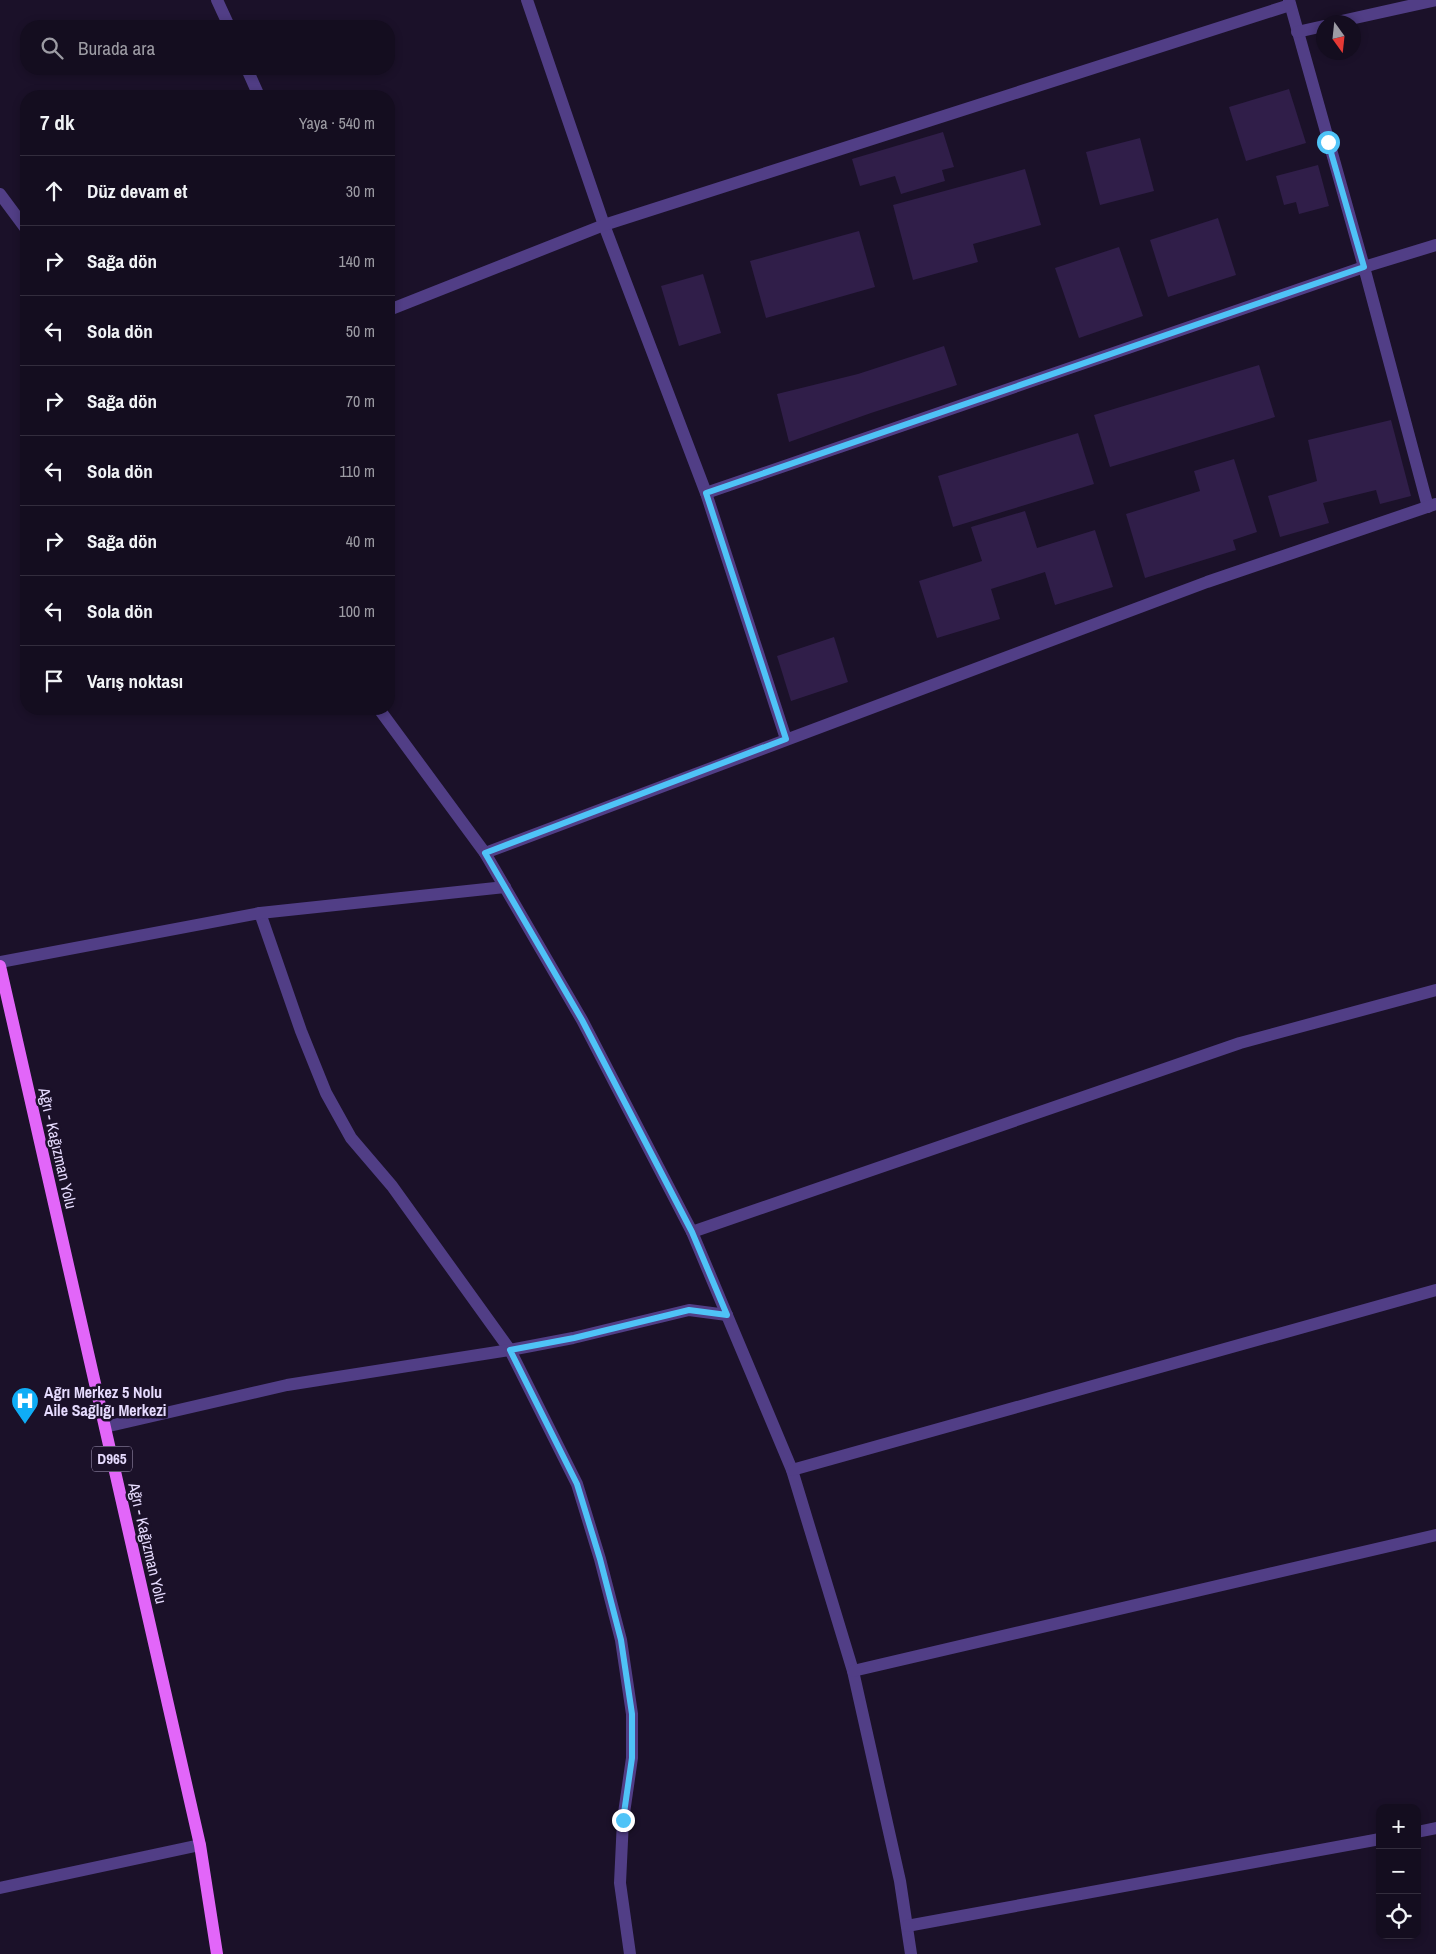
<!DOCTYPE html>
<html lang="tr">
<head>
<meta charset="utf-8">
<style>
  body { margin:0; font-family:"Archivo Narrow",sans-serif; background:#1d1628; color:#f1f3f6 }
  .controls { position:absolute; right:15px; bottom:15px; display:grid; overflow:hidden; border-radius:10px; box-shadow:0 2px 8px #0003 }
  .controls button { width:45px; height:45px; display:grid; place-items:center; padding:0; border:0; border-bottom:1px solid #332d3d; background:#140d1f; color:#f1f3f6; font:25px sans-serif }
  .compass { position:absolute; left:1316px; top:15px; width:45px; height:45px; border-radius:50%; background:#140d1f; box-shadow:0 2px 8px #0003; rotate:165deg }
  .stop { position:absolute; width:15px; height:15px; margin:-11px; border:4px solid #4fc3f7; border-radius:50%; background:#fff }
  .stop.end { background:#4fc3f7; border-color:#fff; box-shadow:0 1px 5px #0008 }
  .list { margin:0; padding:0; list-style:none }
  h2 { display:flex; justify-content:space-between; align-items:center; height:65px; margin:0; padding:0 20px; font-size:21px }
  h2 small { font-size:16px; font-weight:400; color:#9d9ca4 }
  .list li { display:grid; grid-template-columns:32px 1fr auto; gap:15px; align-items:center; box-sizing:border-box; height:70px; padding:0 20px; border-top:1px solid #332d3d }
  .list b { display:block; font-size:19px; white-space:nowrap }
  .list em { font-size:16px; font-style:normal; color:#9d9ca4 }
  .icon { flex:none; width:28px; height:28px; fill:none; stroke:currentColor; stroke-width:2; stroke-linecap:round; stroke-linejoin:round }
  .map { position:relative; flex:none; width:1436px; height:1954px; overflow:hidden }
  .search { position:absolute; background:#140d1f; box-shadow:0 2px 8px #0003; left:20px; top:20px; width:375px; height:55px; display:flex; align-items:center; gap:12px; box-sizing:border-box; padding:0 18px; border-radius:20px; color:#9d9ca4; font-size:19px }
  .panel { position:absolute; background:#140d1f; box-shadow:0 2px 8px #0003; left:20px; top:90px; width:375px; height:625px; border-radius:20px }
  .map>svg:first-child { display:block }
</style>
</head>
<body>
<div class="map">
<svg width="1436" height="1954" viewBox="0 0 1436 1954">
  <rect width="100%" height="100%" fill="#1b1129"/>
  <g fill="#301e49">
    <polygon points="1289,89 1306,143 1246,161 1229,107"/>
    <polygon points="943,132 954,167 942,170 945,181 901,194 895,176 860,186 852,159"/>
    <polygon points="1140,138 1154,191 1100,205 1086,152"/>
    <polygon points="1318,165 1329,206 1299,214 1296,202 1284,205 1276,176"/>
    <polygon points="1025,169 1041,225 973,244 978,262 913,280 893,205"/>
    <polygon points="1218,218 1236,275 1168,297 1150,240"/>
    <polygon points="859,231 875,287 766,318 750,261"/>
    <polygon points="1119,247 1143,316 1079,338 1055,268"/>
    <polygon points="703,274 721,333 679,346 661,286"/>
    <polygon points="944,346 957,385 871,413 789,442 777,394 858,374"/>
    <polygon points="1259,365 1275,417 1110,467 1094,415"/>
    <polygon points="1391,420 1411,496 1380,504 1376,490 1323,503 1329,523 1280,537 1268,496 1317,481 1308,440"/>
    <polygon points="1078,433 1094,484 953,527 938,476"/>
    <polygon points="1234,459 1257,532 1233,540 1236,550 1145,578 1126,514 1200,491 1194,471"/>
    <polygon points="1025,511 1037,548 1095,530 1113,587 1055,605 1045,572 991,589 1000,619 937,638 919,581 982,561 971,527"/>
    <polygon points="834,637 848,682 791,701 777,656"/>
  </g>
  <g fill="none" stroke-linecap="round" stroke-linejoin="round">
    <g stroke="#513e86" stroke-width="12">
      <polyline points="217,0 229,26"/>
      <polyline points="527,0 604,225 706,493 786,739"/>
      <polyline points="1289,0 1364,267 1428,507"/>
      <polyline points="1337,22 1436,0"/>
      <polyline points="1297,32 1324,26"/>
      <polyline points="247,69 259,96"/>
      <polyline points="0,194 26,229"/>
      <polyline points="389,310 604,225 1290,5"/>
      <polyline points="706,493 1364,267 1436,245"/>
      <polyline points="379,709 485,853 582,1020 692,1232 792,1470 853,1671 900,1881 911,1954"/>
      <polyline points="485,853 1207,582 1436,504"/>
      <polyline points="260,913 301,1031 326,1093 351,1138 392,1186 510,1350 577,1484 600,1559 621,1640 632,1714 632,1758 623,1820 620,1883 630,1954"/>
      <polyline points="0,962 260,913 505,887"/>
      <polyline points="692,1232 1240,1043 1436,990"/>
      <polyline points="105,1427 287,1385 510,1350 573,1338 689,1310 727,1315"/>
      <polyline points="792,1470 1436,1290"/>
      <polyline points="853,1671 1436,1535"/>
      <polyline points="1417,1832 1436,1828"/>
      <polyline points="0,1888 200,1845"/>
      <polyline points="907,1926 1380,1839"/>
    </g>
    <polyline stroke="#e266f9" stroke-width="12" points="0,966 200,1845 217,1954"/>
  </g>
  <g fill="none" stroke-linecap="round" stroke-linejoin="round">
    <polyline stroke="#4fc3f7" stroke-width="6" points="623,1820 632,1758 632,1714 621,1640 600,1559 577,1484 510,1350 574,1338 689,1310 727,1315 692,1232 582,1020 485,853 786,739 706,493 1364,267 1328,142"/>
  </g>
  <defs>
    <symbol id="hospital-pin" viewBox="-11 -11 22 30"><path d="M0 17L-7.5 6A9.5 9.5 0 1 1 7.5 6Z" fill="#0fadf6" stroke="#1b1129"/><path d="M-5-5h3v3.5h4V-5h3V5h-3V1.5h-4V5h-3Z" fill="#fff"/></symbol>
  </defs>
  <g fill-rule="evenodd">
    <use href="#hospital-pin" x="9" y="1385" width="32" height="43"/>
  </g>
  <g text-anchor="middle" stroke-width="5" stroke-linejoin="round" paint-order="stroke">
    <rect fill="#1b1129" stroke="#a99ebe" stroke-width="1" x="92" y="1446.5" width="40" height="25" rx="4"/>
    <g font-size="15" font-weight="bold" fill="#e6dbfe">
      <text x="112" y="1464">D965</text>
    </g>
    <g font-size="16" fill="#e6dbfe" stroke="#1b1129">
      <text transform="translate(58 1148) rotate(77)" y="6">Ağrı - Kağızman Yolu</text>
      <text transform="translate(148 1543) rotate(77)" y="6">Ağrı - Kağızman Yolu</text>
    </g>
    <g font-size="16" font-weight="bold" fill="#e6dbfe" stroke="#1b1129" text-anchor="start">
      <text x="44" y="1398">Ağrı Merkez 5 Nolu<tspan x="44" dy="18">Aile Sağlığı Merkezi</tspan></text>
    </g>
  </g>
</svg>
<div class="controls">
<button>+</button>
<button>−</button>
<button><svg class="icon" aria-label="locate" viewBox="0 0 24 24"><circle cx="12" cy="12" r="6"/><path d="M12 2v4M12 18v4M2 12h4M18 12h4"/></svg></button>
</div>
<svg class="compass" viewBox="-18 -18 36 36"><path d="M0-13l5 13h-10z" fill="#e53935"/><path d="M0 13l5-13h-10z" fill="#9d9ca4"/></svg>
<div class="stop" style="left:1328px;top:142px"></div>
<div class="stop end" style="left:623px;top:1820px"></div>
<div class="search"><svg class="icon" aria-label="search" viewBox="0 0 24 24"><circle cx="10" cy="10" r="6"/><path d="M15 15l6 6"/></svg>Burada ara</div>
<section class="panel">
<h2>7 dk<small>Yaya · 540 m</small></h2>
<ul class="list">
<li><svg class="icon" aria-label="ahead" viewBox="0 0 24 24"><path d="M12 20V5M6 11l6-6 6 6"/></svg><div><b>Düz devam et</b></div><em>30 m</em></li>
<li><svg class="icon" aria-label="right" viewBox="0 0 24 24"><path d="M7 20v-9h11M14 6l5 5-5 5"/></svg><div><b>Sağa dön</b></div><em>140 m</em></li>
<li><svg class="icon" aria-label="left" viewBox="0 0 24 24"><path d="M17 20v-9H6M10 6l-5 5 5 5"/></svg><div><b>Sola dön</b></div><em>50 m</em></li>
<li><svg class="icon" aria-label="right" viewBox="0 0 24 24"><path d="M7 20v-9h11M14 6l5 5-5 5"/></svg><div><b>Sağa dön</b></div><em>70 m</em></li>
<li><svg class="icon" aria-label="left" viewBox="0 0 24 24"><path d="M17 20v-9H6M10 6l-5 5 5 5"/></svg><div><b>Sola dön</b></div><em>110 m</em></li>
<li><svg class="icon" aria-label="right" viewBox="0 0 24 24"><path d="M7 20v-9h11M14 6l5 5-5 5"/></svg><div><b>Sağa dön</b></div><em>40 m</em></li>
<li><svg class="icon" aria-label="left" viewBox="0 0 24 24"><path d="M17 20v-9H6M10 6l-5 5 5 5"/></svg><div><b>Sola dön</b></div><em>100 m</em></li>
<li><svg class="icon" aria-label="arrive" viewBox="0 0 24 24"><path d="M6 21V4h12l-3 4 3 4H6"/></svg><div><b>Varış noktası</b></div></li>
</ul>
</section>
</div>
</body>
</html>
